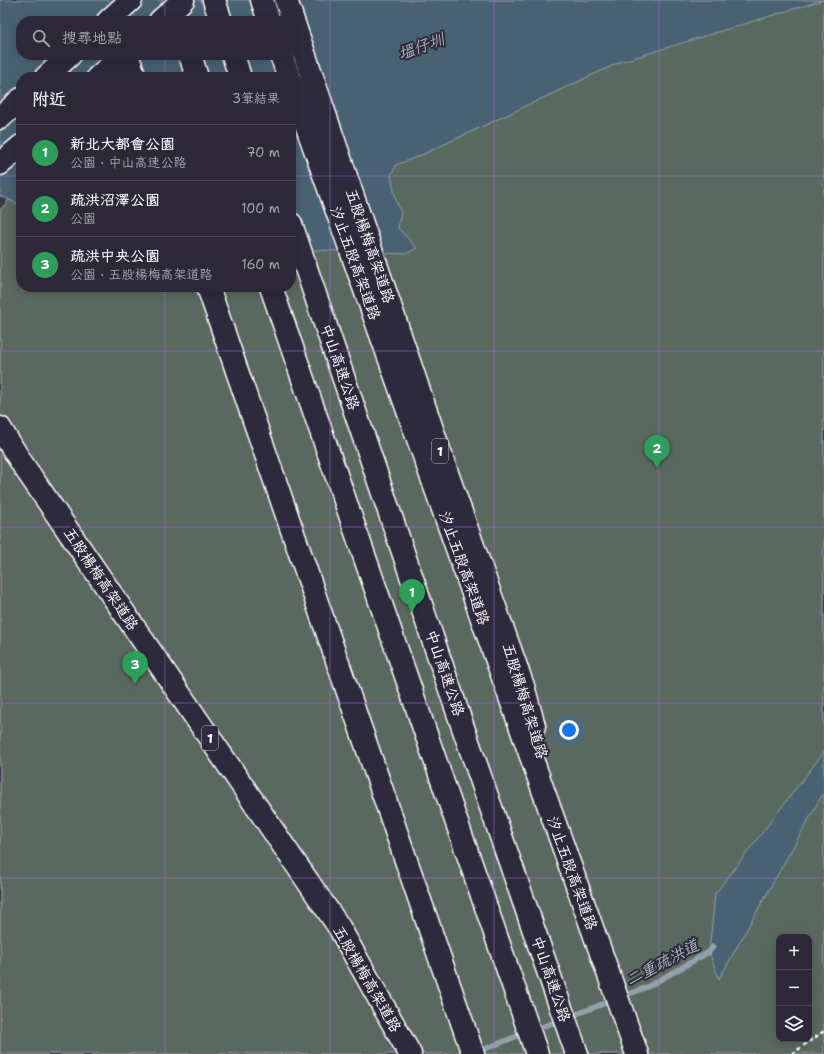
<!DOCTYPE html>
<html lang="zh-TW">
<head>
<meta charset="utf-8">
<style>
  body { margin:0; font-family:"Shantell Sans","LXGW WenKai TC",sans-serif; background:#383443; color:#f1f3f6 }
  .controls { position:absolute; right:12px; bottom:12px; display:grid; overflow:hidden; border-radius:8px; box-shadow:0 2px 10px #0003 }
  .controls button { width:36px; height:36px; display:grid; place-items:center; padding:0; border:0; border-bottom:1px solid #484453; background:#2c2838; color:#f1f3f6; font:20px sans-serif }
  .you { position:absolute; left:569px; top:730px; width:14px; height:14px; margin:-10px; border:3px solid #fff; border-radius:50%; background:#1a73e8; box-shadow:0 0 0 6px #1a73e833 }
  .badge { display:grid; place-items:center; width:26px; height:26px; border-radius:50%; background:#ea580c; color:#fff; font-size:13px; font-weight:700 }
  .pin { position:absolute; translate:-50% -33px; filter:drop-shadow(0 1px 2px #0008) }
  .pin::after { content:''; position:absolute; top:21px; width:14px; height:12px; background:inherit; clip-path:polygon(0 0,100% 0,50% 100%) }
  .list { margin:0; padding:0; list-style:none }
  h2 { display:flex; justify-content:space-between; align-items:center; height:52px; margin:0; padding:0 16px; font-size:17px }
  h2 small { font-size:13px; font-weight:400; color:#a6a6ae }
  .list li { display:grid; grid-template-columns:26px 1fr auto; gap:12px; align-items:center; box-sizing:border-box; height:56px; padding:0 16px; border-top:1px solid #484453 }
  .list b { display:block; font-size:15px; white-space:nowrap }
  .list p { margin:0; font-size:13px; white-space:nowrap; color:#a6a6ae }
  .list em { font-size:13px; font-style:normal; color:#a6a6ae }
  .icon { flex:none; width:22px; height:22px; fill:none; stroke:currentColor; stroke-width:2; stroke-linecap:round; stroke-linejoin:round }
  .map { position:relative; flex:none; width:824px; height:1054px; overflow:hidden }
  .search { position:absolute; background:#2c2838; box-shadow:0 2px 10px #0003; left:16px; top:16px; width:280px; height:44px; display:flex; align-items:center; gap:10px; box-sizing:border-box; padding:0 14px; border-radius:16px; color:#a6a6ae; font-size:15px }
  .panel { position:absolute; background:#2c2838; box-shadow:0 2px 10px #0003; left:16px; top:72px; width:280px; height:220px; border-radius:16px }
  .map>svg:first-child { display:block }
</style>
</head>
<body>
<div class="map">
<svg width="824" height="1054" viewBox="0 0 824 1054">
  <rect width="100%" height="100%" fill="#3b354a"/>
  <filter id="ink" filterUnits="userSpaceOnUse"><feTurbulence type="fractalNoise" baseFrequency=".025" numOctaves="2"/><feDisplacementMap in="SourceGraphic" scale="8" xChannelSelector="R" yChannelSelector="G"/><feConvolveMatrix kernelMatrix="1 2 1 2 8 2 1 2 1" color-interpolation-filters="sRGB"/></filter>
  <g filter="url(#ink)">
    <path fill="#5a695f" stroke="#acb4af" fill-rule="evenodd" d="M234,0h590v1054h-824v-844l21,-24v101h270v-266zM779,937h30v102h-30z"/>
    <g fill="#4a6273" stroke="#92a1ab" fill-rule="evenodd">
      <path d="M0,0h823l-203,62 -203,95 -21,8 -5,11 5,25 5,11 -3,16 19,20 -11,6 -115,-5v-172h-270v128l-21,-9zM21,21h270v34h-270z"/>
      <polygon points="824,752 824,792 719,979 709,952 715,894"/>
    </g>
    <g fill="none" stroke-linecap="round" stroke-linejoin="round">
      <g stroke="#92a1ab" stroke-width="5.5">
        <polyline points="621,997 647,987 709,952 713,947"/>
        <polyline points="569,1017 613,1000"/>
        <polyline points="533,1030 561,1020"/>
        <polyline points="477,1052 525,1033"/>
      </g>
      <defs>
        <g id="highway">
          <polyline points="214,0 221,21"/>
          <polyline points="262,0 269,21"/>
          <polyline points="286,0 447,473 523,686 534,726"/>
          <polyline points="108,21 131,0"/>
          <polyline points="160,21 183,0"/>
          <polyline points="127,55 135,77"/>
          <polyline points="190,55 197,77"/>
          <polyline points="233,55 240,77"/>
          <polyline points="281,55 289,77"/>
          <polyline points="46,77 70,55"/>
          <polyline points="98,77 123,55"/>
          <polyline points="291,82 637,1054"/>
          <polyline points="0,118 21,99"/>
          <polyline points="0,164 21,146"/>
          <polyline points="291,224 458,713 577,1054"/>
          <polyline points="208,287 473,1054"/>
          <polyline points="271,287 537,1054"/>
          <polyline points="0,428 23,465 339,927 410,1054"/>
        </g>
      </defs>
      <use href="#highway" stroke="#fff" stroke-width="25"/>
      <polyline stroke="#fff" stroke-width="2.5" stroke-dasharray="4 3" stroke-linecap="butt" points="792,1054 824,1031"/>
      <use href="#highway" stroke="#2f2a3d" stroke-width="22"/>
    </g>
  </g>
  <path fill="none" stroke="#a36bd2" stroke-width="1" stroke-opacity="0.55" d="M165,0v21M330,0v1054M494,0v1054M659,0v1054M165,55v22M0,176h21M291,176h533M165,287v767M0,351h824M0,527h824M0,703h824M0,878h824"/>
  <g text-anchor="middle" stroke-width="4" stroke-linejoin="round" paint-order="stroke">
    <g fill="#2f2a3d" stroke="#c1bfc5" stroke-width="1">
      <rect x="432" y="439" width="16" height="24" rx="3"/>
      <rect x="202" y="726" width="16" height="24" rx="3"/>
    </g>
    <g font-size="14" font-weight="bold" fill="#fff">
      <text x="440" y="456">1</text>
      <text x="210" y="743">1</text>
    </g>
    <g font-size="15" fill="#fff" stroke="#2f2a3d">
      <text transform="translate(370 246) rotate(71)" y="5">五股楊梅高架道路</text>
      <text transform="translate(355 263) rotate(70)" y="5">汐止五股高架道路</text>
      <text transform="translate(340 367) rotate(71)" y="5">中山高速公路</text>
      <text transform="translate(464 568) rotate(70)" y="5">汐止五股高架道路</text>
      <text transform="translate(101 579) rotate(56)" y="5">五股楊梅高架道路</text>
      <text transform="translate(445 673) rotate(71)" y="5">中山高速公路</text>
      <text transform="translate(525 701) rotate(73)" y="5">五股楊梅高架道路</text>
      <text transform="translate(572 873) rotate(70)" y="5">汐止五股高架道路</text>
      <text transform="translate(367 979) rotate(60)" y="5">五股楊梅高架道路</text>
      <text transform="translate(551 979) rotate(71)" y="5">中山高速公路</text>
    </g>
    <g font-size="16" font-style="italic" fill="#aeb8c0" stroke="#2f2a3d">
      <text transform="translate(421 46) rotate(-20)" y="6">塭仔圳</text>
      <text transform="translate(662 962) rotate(-28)" y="6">二重疏洪道</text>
    </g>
  </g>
</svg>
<div class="controls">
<button>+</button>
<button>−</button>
<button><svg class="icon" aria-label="layers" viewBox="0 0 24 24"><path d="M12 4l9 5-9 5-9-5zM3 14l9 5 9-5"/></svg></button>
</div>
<div class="you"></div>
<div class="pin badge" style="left:412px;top:612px;background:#2e9e5b">1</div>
<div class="pin badge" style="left:657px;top:468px;background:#2e9e5b">2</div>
<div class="pin badge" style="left:135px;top:684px;background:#2e9e5b">3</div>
<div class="search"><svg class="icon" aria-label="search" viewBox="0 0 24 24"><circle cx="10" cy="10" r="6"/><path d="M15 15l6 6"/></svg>搜尋地點</div>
<section class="panel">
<h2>附近<small>3筆結果</small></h2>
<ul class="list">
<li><span class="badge" style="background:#2e9e5b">1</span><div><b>新北大都會公園</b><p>公園 · 中山高速公路</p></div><em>70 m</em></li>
<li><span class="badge" style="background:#2e9e5b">2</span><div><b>疏洪沼澤公園</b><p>公園</p></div><em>100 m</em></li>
<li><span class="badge" style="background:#2e9e5b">3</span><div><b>疏洪中央公園</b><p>公園 · 五股楊梅高架道路</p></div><em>160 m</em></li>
</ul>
</section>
</div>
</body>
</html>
